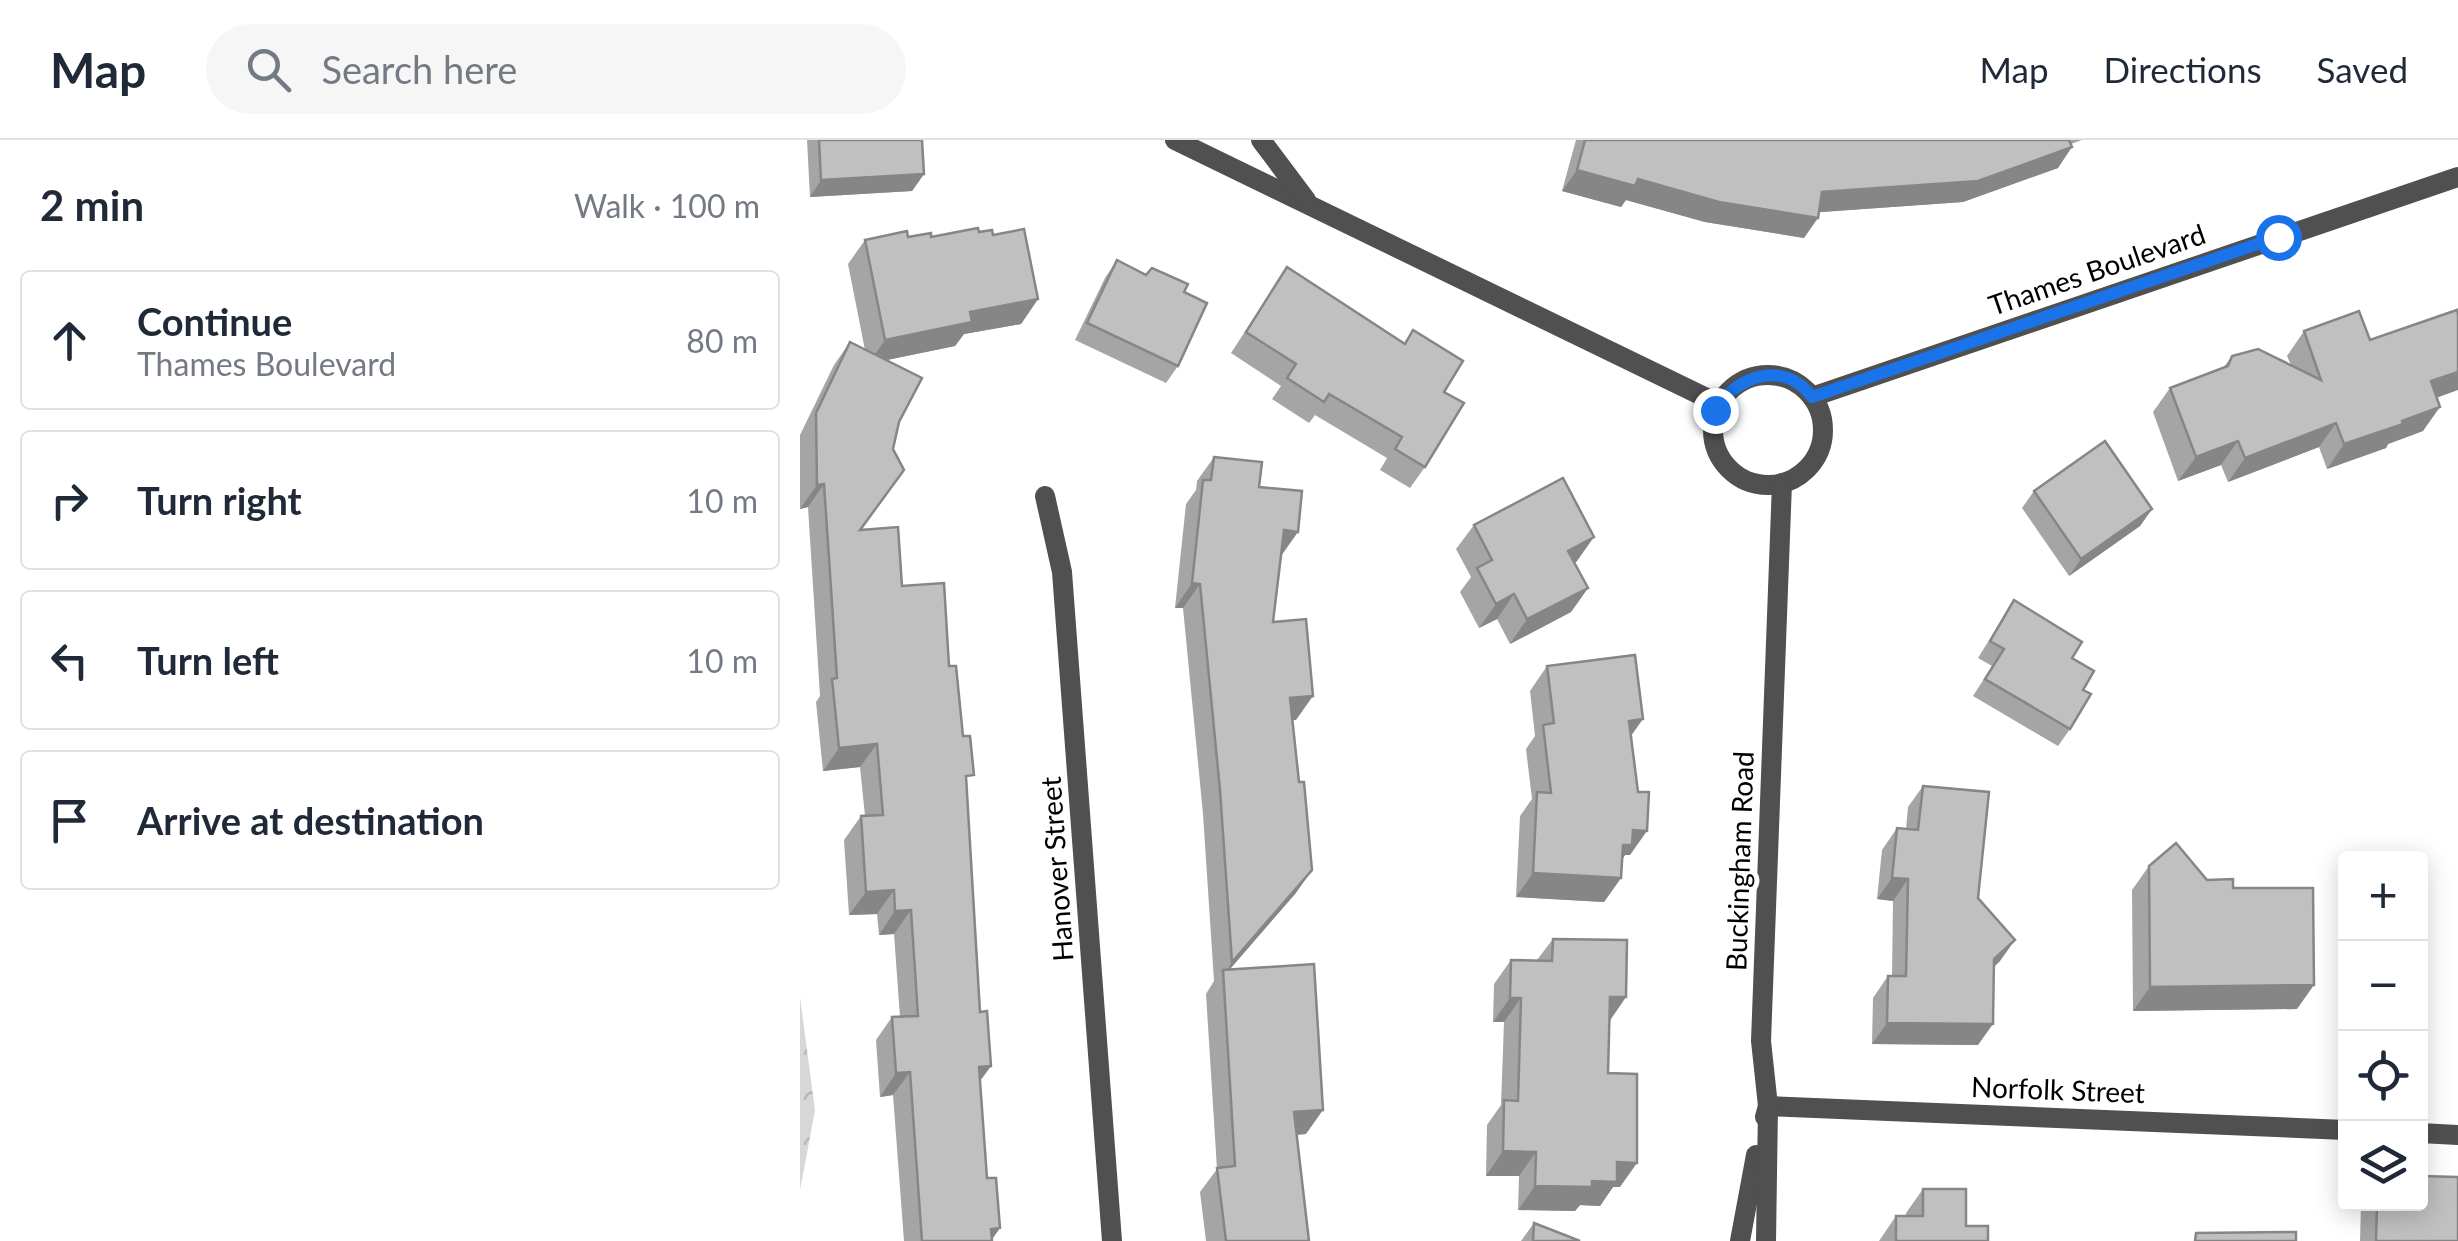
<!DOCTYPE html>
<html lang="en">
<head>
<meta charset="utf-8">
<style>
  body { margin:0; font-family:Lato,sans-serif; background:#f6f6f7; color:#1f2937 }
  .controls { position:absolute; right:30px; bottom:30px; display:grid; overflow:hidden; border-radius:10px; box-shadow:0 5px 25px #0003 }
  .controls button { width:90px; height:90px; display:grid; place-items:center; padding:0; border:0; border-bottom:2px solid #e0e1e3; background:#fff; color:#1f2937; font:50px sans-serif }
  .stop { position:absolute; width:30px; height:30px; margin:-22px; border:8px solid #1a73e8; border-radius:50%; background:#fff }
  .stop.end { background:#1a73e8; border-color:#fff; box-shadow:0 2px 10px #0008 }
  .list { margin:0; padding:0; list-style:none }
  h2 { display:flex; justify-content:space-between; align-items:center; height:130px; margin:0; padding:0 40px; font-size:42px }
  h2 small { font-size:32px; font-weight:400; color:#747a83 }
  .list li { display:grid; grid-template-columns:65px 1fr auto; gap:30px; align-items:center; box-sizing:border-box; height:140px; margin:0 20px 20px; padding:0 20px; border:2px solid #e0e1e3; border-radius:10px }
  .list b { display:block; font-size:38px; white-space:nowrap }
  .list p { margin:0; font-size:32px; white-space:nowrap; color:#747a83 }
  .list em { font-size:32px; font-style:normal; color:#747a83 }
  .icon { flex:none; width:55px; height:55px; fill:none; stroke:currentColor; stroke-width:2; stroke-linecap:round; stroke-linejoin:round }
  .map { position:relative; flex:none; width:1658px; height:1101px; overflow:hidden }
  header { display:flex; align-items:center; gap:60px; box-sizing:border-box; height:140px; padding:0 50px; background:#fff; border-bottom:2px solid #e0e1e3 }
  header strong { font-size:48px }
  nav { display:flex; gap:55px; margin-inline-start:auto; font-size:35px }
  .search { width:700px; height:90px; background:#f6f6f7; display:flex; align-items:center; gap:25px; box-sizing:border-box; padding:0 35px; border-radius:55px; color:#747a83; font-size:38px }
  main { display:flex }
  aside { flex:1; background:#fff }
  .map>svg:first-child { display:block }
</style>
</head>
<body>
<header>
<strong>Map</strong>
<div class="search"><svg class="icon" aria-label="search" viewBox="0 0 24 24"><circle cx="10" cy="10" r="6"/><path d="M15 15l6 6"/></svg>Search here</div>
<nav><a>Map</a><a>Directions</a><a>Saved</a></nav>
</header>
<main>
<aside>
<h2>2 min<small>Walk · 100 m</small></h2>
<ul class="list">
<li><svg class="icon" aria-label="ahead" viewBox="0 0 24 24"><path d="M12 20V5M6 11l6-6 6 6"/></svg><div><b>Continue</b><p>Thames Boulevard</p></div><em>80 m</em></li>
<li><svg class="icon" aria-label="right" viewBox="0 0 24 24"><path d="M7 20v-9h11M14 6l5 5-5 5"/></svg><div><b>Turn right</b></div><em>10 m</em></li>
<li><svg class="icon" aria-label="left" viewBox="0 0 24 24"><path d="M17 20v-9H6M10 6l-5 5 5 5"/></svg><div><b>Turn left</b></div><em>10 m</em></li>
<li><svg class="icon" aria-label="arrive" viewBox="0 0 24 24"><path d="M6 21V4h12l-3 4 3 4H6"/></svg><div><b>Arrive at destination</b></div></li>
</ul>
</aside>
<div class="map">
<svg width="1658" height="1101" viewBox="0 0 1658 1101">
  <defs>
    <pattern id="forest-crowns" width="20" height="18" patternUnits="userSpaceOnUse" patternTransform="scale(2.5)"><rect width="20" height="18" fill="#d7d7d7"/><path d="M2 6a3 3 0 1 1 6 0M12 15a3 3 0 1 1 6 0" fill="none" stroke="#b7b7b7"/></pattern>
  </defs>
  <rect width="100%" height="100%" fill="#fff"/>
  <polygon fill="url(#forest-crowns)" points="0,857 15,970 0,1050"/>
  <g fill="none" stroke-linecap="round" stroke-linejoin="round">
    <g stroke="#505050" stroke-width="20">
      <polyline points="375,0 919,264"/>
      <polyline points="461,0 506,60"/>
      <circle cx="968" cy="290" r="55"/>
      <polyline points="1012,257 1658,37"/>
      <polyline points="245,356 262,432 312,1101"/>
      <polyline points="965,977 968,966 1546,990"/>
      <polyline points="1620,993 1658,995"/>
      <polyline points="940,1101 956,1015"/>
      <polyline points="966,1101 968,966 961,901 982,343"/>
    </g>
  </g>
  <g fill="#a5a5a5">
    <polygon points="7,0 122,0 124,34 112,51 10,57"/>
    <polygon points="776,0 1282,0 1271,4 1258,28 1163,62 1019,72 1004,98 905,82 826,60 821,67 762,51"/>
    <polygon points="179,92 193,95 238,159 221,184 164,194 155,206 86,220 99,282 61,389 102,446 149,526 166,645 180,872 191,926 180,941 192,1101 104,1101 93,955 80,957 76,900 92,877 100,877 94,794 79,795 77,774 49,775 44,700 61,676 65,676 60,627 23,631 16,562 20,556 8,367 0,369 0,295 34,225 50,202 65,210 48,124 65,100 131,97"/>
    <polygon points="317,120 384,152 378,226 366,243 275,200 305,138"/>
    <polygon points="487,127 604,203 613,190 644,252 625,327 610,348 580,330 587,318 515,275 509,283 472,259 481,246 431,213"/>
    <polygon points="1504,191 1570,200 1637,257 1623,291 1588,304 1586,308 1527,329 1519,307 1428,342 1421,325 1378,341 1353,272 1370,248 1423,228 1432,216 1491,225 1487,216"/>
    <polygon points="414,317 459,347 481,416 473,482 496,580 492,580 499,642 512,730 495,754 430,829 506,994 497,995 509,1101 406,1101 400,1052 417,1029 406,854 414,841 403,674 383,468 375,468 386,364 396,350 397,341"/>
    <polygon points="1234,351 1352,369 1340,386 1269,436 1222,368"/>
    <polygon points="674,385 777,421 775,423 788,448 771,472 710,504 697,479 679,488 660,452 671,437 656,409"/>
    <polygon points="1214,460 1272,518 1283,550 1270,589 1258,606 1173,556 1192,526 1178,518"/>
    <polygon points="747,526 831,596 830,715 825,715 822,720 821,738 804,762 716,757 720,676 732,659 726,609 735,596 730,551"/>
    <polygon points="1123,646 1178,758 1200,821 1194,827 1178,905 1072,904 1073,858 1088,836 1092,836 1093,761 1077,759 1082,710 1097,688 1106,689 1108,667"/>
    <polygon points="1349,726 1407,740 1433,748 1497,869 1333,871 1332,750"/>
    <polygon points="753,799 809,880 808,933 820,1047 813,1047 800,1066 780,1065 775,1071 718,1070 719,1036 686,1036 687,985 701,965 704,882 693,882 694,844 711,820 737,820"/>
    <polygon points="1123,1049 1166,1086 1188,1101 1079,1101 1096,1076 1106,1076 1106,1073"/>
    <polygon points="1561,1064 1620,1064 1658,1101 1560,1101"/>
    <polygon points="734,1083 780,1101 721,1101"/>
  </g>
  <g fill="#868686">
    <polygon points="1272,7 1258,28 1163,62 1008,73 1022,52"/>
    <polygon points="777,30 838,39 1018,78 1004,98 905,82 826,60 821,67 762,51"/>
    <polygon points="124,34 112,51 10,57 21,40"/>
    <polygon points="238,159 221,184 164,194 155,206 68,224 85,200 170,172"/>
    <polygon points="1658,232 1658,250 1614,266 1631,241"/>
    <polygon points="1640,267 1623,291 1588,304 1586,308 1527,329 1544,304"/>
    <polygon points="1536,283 1519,307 1428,342 1445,318"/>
    <polygon points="1438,301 1421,325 1378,341 1396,317"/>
    <polygon points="24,344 8,367 0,369 17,345"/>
    <polygon points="1352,369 1340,386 1269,436 1281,419"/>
    <polygon points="484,390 498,392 481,416"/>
    <polygon points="794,397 777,421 751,435 768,411"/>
    <polygon points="392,443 400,444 383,468 375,468"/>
    <polygon points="788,448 771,472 710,504 727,479"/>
    <polygon points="714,454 697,479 679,488 696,464"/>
    <polygon points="513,556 496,580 473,582 490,558"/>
    <polygon points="843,579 826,603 829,581"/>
    <polygon points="77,604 60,627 23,631 39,608"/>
    <polygon points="833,690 847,691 830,715 825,715 815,730 806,729"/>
    <polygon points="512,730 495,754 423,837 432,822"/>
    <polygon points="733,733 821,738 804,762 716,757"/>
    <polygon points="1092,738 1108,739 1093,761 1077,759"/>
    <polygon points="94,750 77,774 49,775 66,752"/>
    <polygon points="111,770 94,794 79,795 95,771"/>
    <polygon points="1215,800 1200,821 1179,840 1194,819"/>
    <polygon points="1514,845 1497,869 1333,871 1350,847"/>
    <polygon points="810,857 826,857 809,882"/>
    <polygon points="710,858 721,858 704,882 693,882"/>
    <polygon points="1087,883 1193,884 1178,905 1072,904"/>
    <polygon points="191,926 174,949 179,927"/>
    <polygon points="110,932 93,955 80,957 96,933"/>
    <polygon points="523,970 506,994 477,996 494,972"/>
    <polygon points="703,1011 736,1012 719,1036 686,1036"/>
    <polygon points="817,1022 837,1023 820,1047 813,1047 800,1066 780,1065 775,1071 718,1070 735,1046 792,1041"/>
    <polygon points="200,1088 191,1101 191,1089"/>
  </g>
  <g fill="#c0c0c0" stroke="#868686" stroke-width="2.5">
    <polygon points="19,0 122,0 124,34 21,40"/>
    <polygon points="785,0 1269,0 1272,7 1178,41 1022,52 1018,78 919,62 838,39 835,46 777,30"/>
    <polygon points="178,88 179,92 192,90 193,95 224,89 238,159 170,172 172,182 85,200 65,100 107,91 108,97 131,93 131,97"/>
    <polygon points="317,120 346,135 352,128 388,144 384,152 407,163 378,226 287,183"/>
    <polygon points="487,127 605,204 613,190 663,221 644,252 664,263 625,327 595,309 602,297 529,254 524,262 487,238 496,224 446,192"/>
    <polygon points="1657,170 1658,174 1658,232 1631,241 1640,267 1602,281 1603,284 1544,304 1536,283 1445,318 1438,301 1396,317 1370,248 1428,226 1432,216 1458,209 1521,240 1504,191 1559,171 1570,200"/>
    <polygon points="50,202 122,238 99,282 93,309 104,330 60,390 98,387 102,446 144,443 149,526 156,526 163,596 170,596 174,635 166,636 180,872 187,871 191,926 179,927 187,1038 196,1038 200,1088 191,1089 192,1101 122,1101 110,932 96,933 92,877 118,876 111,770 95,771 94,750 66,752 61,676 83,675 77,604 39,608 32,539 37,538 24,344 17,345 16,273"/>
    <polygon points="1305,301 1352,369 1281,419 1234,351"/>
    <polygon points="414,317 462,322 459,347 502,351 498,392 484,390 473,482 506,479 513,556 490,558 499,642 504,642 512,730 432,822 420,650 400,444 392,443 403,340 411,340"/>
    <polygon points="763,338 794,397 768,411 788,448 727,479 714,454 696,464 677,428 692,420 674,385"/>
    <polygon points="1214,460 1282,502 1272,518 1294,531 1283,550 1291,554 1270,589 1185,539 1204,509 1190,501"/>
    <polygon points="835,515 843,579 829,581 838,652 849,652 847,691 833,690 832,705 823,705 821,738 733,733 737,652 751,653 743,585 754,583 747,526"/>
    <polygon points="1123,646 1189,652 1178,758 1215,800 1194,819 1193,884 1087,883 1088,836 1106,836 1108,739 1092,738 1097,688 1118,690"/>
    <polygon points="1376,703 1407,740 1433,739 1433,748 1513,748 1514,845 1350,847 1349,726"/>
    <polygon points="753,799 827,800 826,857 810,857 808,933 837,934 837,1023 817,1022 817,1042 792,1041 792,1047 735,1046 736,1012 703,1011 704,960 718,961 721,858 710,858 711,820 752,821"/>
    <polygon points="514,824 523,970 494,972 509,1101 426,1101 417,1028 435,1026 423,830"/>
    <polygon points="1620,1036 1658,1037 1658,1101 1576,1101 1577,1064 1620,1064"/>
    <polygon points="1123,1049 1166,1049 1166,1086 1188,1086 1188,1101 1096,1101 1096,1076 1123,1076"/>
    <polygon points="734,1083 780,1101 733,1101"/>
    <polygon points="1496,1092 1496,1101 1395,1101 1396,1093"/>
  </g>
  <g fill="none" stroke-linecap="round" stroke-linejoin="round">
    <path stroke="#1a73e8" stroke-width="12" d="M915,270c21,-34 69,-51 97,-13l466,-160"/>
  </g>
  <g text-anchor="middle" stroke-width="10" stroke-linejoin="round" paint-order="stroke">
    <g font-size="28" fill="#000" stroke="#fff">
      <text transform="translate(1297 130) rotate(-19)" y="10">Thames Boulevard</text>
      <text transform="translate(940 721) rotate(-88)" y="10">Buckingham Road</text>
      <text transform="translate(257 729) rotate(-94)" y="10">Hanover Street</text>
      <text transform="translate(1258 950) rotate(2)" y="10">Norfolk Street</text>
    </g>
  </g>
</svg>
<div class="controls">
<button>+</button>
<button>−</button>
<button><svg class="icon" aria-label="locate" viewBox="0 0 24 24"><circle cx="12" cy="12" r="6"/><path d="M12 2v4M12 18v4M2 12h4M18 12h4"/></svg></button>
<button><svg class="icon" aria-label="layers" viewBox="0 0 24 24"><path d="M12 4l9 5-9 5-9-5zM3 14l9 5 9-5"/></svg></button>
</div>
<div class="stop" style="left:1478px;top:97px"></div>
<div class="stop end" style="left:915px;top:270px"></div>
</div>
</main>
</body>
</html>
